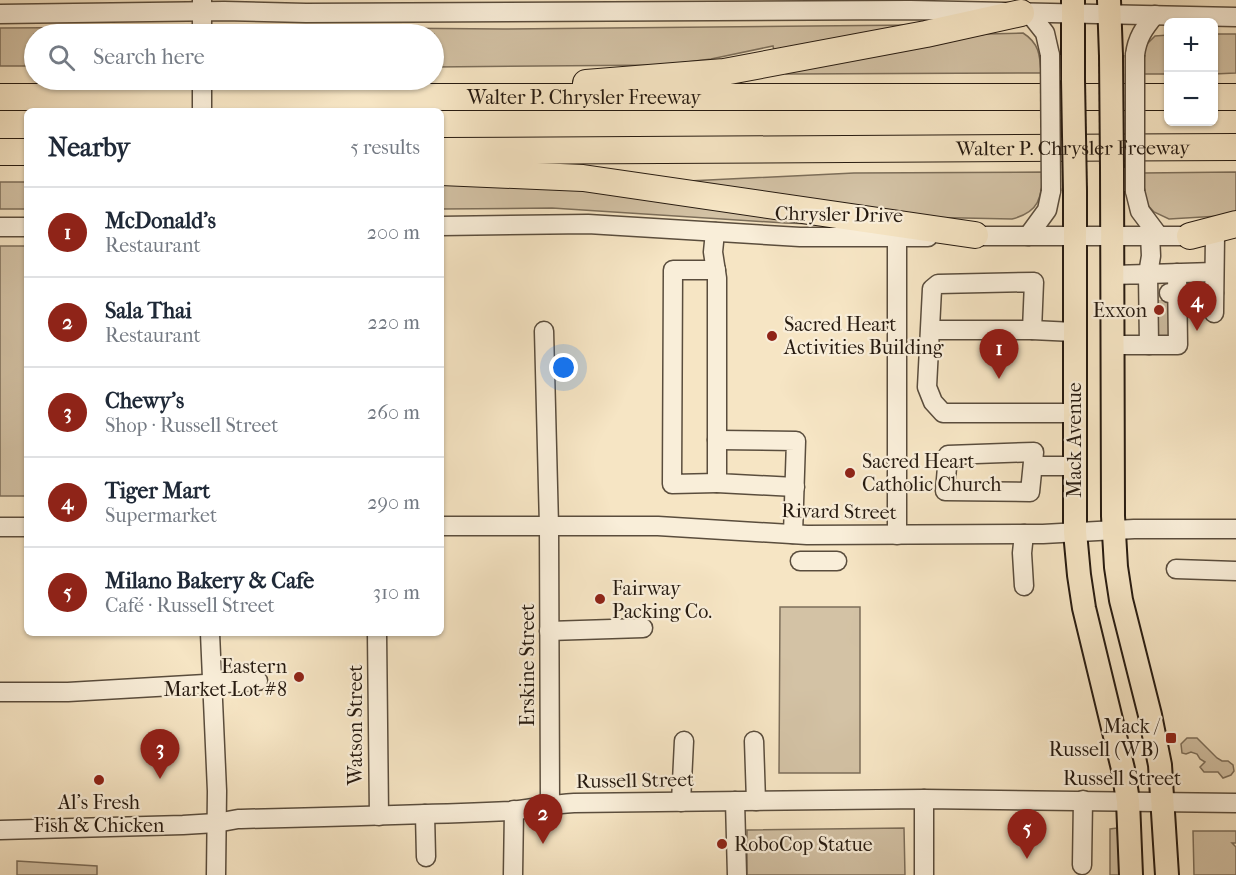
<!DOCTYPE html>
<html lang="en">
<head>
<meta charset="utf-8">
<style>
  body { margin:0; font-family:"IM FELL French Canon",serif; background:#f6f6f7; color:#1f2937 }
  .controls { position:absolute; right:18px; top:18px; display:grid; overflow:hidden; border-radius:9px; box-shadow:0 2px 4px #0004 }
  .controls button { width:54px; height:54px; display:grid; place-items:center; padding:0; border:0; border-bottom:2px solid #e0e1e3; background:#fff; color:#1f2937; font:30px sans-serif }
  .you { position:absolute; left:564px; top:368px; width:21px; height:21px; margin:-15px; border:4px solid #fff; border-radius:50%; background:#1a73e8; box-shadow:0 0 0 9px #1a73e833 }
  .badge { display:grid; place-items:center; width:39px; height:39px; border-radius:50%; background:#8f2418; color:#fff; font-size:20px; font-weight:700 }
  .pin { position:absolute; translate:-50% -50px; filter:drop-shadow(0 2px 3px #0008) }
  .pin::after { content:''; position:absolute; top:32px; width:21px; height:18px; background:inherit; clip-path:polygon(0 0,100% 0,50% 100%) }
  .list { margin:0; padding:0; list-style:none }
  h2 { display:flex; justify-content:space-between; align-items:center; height:78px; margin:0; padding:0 24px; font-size:26px }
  h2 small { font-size:20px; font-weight:400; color:#747a83 }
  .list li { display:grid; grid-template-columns:39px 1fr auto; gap:18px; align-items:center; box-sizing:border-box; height:90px; padding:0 24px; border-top:2px solid #e0e1e3 }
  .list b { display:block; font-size:22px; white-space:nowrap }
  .list p { margin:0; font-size:20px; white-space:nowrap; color:#747a83 }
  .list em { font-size:20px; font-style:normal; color:#747a83 }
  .icon { flex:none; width:33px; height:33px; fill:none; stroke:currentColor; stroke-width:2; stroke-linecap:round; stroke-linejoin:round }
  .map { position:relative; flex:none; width:1236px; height:875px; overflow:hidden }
  .search { position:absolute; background:#fff; box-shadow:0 2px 4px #0004; left:24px; top:24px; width:420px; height:66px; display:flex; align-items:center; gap:15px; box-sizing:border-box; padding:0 21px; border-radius:33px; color:#747a83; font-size:22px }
  .panel { position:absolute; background:#fff; box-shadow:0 2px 4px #0004; left:24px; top:108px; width:420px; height:528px; border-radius:9px }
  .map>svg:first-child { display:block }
</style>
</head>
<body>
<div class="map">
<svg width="1236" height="875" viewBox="0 0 1236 875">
  <rect width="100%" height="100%" fill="#f6e5c4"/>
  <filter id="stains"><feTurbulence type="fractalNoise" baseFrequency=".00333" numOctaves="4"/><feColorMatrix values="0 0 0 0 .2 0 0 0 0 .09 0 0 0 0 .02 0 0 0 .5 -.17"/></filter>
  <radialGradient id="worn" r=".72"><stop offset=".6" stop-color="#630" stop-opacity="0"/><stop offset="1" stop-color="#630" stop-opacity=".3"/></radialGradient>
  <g fill="#d3c2a5" stroke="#7c6e5a" stroke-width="1.5">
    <polygon points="914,25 774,51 773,46 711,59 663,65 434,67 434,34 231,34 239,27 503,29"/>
    <polygon points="167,27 175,34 34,34 34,66 0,66 0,28"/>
    <path d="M1023,33c16,10 17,22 18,40l-255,1 -1,-6 201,-34z"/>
    <polygon points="1214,34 1236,34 1236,73 1214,74"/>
    <polygon points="1168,35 1168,74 1143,74 1144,47 1155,36"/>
    <path d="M1043,172c-2,26 -3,40 -31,47l-97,-2 -227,-36 166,-8z"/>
    <polygon points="1236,172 1236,215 1169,219 1154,212 1144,201 1143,173"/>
    <polygon points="532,181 842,225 785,223 552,208 441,209 441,182"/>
    <rect x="0" y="182" width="27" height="27"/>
    <rect x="0" y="246" width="27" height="250"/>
    <polygon points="780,607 860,607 860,773 779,773"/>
    <polygon points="1187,738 1197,738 1217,758 1222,761 1228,761 1233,765 1234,771 1231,775 1223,778 1218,772 1204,772 1200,767 1205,762 1200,759 1197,754 1191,752 1186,754 1182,753 1181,744"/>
    <polygon points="904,828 905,875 747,875 747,830"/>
    <polygon points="1117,828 1121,875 1110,875 1110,829"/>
    <polygon points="1193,831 1236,831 1236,843 1232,843 1236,847 1236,875 1194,875"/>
    <polygon points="17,861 97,866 97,875 17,875"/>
  </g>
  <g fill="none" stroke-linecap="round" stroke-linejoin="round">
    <g stroke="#ccbca0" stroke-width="18" stroke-dasharray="18 9" stroke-linecap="butt">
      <polyline points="1153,309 1169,309"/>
      <polyline points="1153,326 1169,326"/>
    </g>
    <defs>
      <g id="minor">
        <polyline points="202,0 202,34"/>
        <polyline points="0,14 224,11 306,13 910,10 1236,17"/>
        <polyline points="1030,14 1045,33 1050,55"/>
        <path d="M1135,55c2,-17 9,-27 20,-40"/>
        <polyline points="1135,191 1140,211 1158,235"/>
        <polyline points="441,226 588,224 800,237 928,237"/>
        <polyline points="0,227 27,227"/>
        <polyline points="715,232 713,252 717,278 717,483 795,487"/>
        <polyline points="1150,234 1151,256 1148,274 1214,272"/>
        <polyline points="964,236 1201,236"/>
        <polyline points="1028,236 1047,210 1051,191"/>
        <polyline points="897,238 897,535"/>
        <polyline points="716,270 673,270 672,484 717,483"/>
        <polyline points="1112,275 1148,274 1149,345 1112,345"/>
        <polyline points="1169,293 1214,293"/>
        <polyline points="1214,313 1215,236"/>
        <polyline points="931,330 1032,330 1074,332"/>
        <polyline points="1032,330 1034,282 938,284 932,289 927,387 933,402 943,413 1074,413"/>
        <polyline points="544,331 549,526 550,804"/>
        <polyline points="1149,345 1178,345 1177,273"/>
        <polyline points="717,440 796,441 793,534"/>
        <polygon points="1034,452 1030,492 945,491 948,455"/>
        <polyline points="1033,466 1074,466"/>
        <polyline points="441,526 658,526 807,535 1043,534 1134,529 1236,529"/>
        <polyline points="0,527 27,527"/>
        <polyline points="1024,534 1022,553 1024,586"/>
        <polyline points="800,561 837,561"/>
        <polyline points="1176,569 1236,571"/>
        <polyline points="549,631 643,628"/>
        <polyline points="210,633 217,791 216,875"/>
        <polyline points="377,633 379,816"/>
        <polyline points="0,692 68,692 258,681"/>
        <polyline points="754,741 756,801"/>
        <polyline points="735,801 737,875"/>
        <polyline points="681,802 684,741"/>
        <polyline points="425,814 426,857"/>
        <path d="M0,830l183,-5 33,-2 22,-4c90,-2 181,-4 272,-8 21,-2 42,-7 64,-8l350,-4 312,4"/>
        <polyline points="1082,865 1083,800"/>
        <polyline points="513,875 514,810"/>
        <polyline points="924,875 924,799"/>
      </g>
      <g id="major">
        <polyline points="1073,0 1073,80"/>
        <polyline points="1109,0 1111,56"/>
        <polyline points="1112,168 1113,516 1116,567 1121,600 1150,715 1160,765 1167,875"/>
        <polyline points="1075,191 1075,532 1079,575 1084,608 1123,769 1128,801 1131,875"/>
      </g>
      <g id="highway">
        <polyline points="586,83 724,72 926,34 1021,13"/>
        <path id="s1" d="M0,97h1168"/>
        <polyline points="1214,97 1236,97"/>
        <path id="s2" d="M441,151l795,-4"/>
        <polyline points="0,152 27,152"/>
        <polyline points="441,172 583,178 975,235"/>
        <polyline points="1190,236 1236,224"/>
      </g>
    </defs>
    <use href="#minor" stroke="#5a4d3d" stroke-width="21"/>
    <use href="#major" stroke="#261a10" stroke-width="26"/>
    <use href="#highway" stroke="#261a10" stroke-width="28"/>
    <use href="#minor" stroke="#f9eed9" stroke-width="18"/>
    <use href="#major" stroke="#f6e5c4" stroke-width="22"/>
    <use href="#highway" stroke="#f6e5c4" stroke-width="26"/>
    <defs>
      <g id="minor-bridge">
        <polyline points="1050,55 1051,191"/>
        <polyline points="1135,55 1135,191"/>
        <polyline points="202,80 202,111"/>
      </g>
      <g id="major-bridge">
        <polyline points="1111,56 1112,168"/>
        <polyline points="1073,80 1075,191"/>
      </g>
    </defs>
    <use href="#minor-bridge" stroke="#5a4d3d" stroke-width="21" stroke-linecap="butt"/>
    <use href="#major-bridge" stroke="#261a10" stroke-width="26" stroke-linecap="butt"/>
    <use href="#minor-bridge" stroke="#f9eed9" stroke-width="18"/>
    <use href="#major-bridge" stroke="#f6e5c4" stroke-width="22"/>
  </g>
  <g fill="#8f2418" stroke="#f9eed9" stroke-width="2">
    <circle cx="1159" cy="310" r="6"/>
    <circle cx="772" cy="336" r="6"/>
    <circle cx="850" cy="473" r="6"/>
    <circle cx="600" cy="599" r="6"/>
    <circle cx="299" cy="677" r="6"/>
    <rect x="1165" y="732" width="12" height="12" rx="3"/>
    <circle cx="99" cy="780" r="6"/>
    <circle cx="722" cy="844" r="6"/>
  </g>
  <g text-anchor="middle" stroke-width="4.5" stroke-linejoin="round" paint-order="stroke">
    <g font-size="20" fill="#261a10" stroke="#f9eed9">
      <text dy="7" stroke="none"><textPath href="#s1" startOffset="584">Walter P. Chrysler Freeway</textPath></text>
      <text dy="7" stroke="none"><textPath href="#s2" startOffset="632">Walter P. Chrysler Freeway</textPath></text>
      <text transform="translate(839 214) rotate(1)" y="7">Chrysler Drive</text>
      <text transform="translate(1074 440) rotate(-90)" y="7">Mack Avenue</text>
      <text transform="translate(839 511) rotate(1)" y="7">Rivard Street</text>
      <text transform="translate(527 665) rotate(-90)" y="7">Erskine Street</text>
      <text transform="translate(355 725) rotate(-90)" y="7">Watson Street</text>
      <text x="1122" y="785">Russell Street</text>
      <text transform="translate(635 780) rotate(-1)" y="7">Russell Street</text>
    </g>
    <g font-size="20" fill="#261a10" stroke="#f9eed9" text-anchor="start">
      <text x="1147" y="317" text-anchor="end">Exxon</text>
      <text x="784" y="331">Sacred Heart<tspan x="784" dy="23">Activities Building</tspan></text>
      <text x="862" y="468">Sacred Heart<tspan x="862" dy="23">Catholic Church</tspan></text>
      <text x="612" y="595">Fairway<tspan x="612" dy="23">Packing Co.</tspan></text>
      <text x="287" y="673" text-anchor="end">Eastern<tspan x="287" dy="23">Market Lot #8</tspan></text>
      <text x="1159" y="733" text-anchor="end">Mack /<tspan x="1159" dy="23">Russell (WB)</tspan></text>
      <text x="99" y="809" text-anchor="middle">Al's Fresh<tspan x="99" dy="23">Fish &amp; Chicken</tspan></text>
      <text x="734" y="851">RoboCop Statue</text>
    </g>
  </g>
  <rect width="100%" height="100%" filter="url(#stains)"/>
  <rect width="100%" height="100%" fill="url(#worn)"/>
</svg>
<div class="controls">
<button>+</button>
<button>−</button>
</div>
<div class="you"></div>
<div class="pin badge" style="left:999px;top:379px">1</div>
<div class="pin badge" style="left:543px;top:844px">2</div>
<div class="pin badge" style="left:160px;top:779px">3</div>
<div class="pin badge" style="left:1197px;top:331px">4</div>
<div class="pin badge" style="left:1027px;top:859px">5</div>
<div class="search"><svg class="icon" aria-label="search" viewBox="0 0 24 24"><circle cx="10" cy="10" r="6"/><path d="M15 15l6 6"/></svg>Search here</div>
<section class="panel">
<h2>Nearby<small>5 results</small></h2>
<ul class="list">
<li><span class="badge">1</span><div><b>McDonald's</b><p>Restaurant</p></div><em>200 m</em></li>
<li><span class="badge">2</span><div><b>Sala Thai</b><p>Restaurant</p></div><em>220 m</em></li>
<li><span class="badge">3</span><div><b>Chewy's</b><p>Shop · Russell Street</p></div><em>260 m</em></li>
<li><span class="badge">4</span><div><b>Tiger Mart</b><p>Supermarket</p></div><em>290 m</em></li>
<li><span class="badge">5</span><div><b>Milano Bakery &amp; Cafe</b><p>Café · Russell Street</p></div><em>310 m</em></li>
</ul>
</section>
</div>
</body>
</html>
